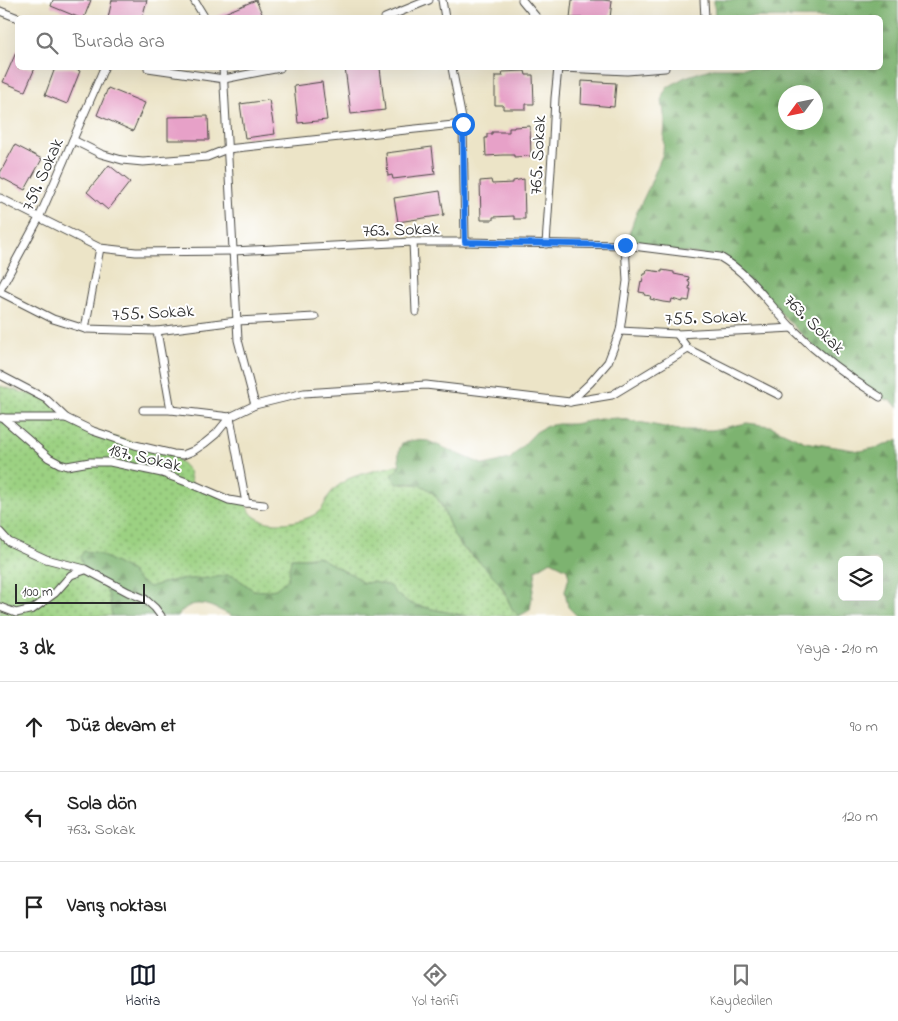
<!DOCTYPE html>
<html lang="tr">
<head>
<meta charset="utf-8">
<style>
  body { margin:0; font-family:"Indie Flower",sans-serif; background:#f6f6f6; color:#222 }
  .controls { position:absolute; right:15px; bottom:15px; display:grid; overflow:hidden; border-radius:8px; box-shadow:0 5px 20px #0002 }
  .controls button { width:45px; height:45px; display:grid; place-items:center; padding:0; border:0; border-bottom:1px solid #e0e0e0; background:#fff; color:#222; font:25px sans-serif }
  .compass { position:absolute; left:778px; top:85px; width:45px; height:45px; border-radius:50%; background:#fff; box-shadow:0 5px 20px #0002; rotate:237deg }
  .scale { position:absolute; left:15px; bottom:12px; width:130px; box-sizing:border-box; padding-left:5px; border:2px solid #2b2b2b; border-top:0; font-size:14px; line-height:18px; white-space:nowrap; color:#2b2b2b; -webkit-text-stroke:4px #fff; paint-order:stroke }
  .stop { position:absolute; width:15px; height:15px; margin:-11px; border:4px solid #1a73e8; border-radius:50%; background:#fff }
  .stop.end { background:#1a73e8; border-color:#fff; box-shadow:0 1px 5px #0008 }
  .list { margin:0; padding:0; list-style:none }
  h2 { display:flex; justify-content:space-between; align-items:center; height:65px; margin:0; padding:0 20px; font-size:21px }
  h2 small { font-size:16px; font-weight:400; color:#767676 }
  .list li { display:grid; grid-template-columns:32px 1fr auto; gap:15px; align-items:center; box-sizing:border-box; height:90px; padding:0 20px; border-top:1px solid #e0e0e0 }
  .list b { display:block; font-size:19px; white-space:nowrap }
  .list p { margin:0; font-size:16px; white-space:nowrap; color:#767676 }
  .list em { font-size:16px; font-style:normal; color:#767676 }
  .icon { flex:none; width:28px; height:28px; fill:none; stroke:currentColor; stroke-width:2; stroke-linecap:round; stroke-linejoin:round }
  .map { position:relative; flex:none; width:898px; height:616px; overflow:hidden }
  .search { position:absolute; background:#fff; box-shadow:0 5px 20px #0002; left:15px; right:15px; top:15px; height:55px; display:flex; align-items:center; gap:12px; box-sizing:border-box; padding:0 18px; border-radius:8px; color:#767676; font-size:19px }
  .sheet { height:335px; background:#fff }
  nav { display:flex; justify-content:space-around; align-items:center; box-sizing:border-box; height:70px; border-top:1px solid #e0e0e0; background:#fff; font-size:14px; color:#767676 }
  nav a { display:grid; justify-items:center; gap:2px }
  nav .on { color:#111827 }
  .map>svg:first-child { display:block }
</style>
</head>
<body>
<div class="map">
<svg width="898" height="616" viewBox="0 0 898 616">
  <defs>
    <pattern id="green-dots" width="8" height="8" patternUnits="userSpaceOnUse" patternTransform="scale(1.25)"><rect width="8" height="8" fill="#9cd182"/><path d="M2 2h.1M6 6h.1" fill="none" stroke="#7faa6b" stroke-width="1.8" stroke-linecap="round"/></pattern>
    <pattern id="forest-firs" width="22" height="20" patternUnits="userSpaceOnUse" patternTransform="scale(1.25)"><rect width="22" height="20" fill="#7db370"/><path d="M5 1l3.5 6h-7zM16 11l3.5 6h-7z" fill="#67925c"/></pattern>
  </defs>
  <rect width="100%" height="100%" fill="#fff"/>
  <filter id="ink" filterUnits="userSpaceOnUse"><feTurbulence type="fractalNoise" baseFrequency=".02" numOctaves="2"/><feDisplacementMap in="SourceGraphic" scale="10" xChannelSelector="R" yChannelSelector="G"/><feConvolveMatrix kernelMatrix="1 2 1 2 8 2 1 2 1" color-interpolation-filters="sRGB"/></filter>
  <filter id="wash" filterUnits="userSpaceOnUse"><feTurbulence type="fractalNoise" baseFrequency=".0096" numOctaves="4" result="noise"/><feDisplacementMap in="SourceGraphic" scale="20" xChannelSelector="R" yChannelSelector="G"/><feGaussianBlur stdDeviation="1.12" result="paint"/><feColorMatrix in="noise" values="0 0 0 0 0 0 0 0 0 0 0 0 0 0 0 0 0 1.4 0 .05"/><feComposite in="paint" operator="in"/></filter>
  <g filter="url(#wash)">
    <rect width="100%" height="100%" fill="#ece4c7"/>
    <path fill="url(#green-dots)" stroke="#647e56" d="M0,386l46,13 20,19 27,13 80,23 16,17 3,13 54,19c2,5 4,10 8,13 14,12 49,7 63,-3 6,-4 8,-10 11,-16 5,-8 12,-13 20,-18 16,-7 36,-10 52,-15l-2,5 4,16c42,-8 40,37 58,60 5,6 12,11 18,16 7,5 14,12 19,19 9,12 10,25 22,36h-53l-34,-7 -21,-5 -15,-10 -6,-8 -17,-4 -10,1 -10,-8 -9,-4 -27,-15 -11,2h-15l-2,21 -13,10 -12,2 -11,-1 -12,-9 -14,-6 -16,3 -36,2 -26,7 -10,-6 -10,-11 -34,-18 6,29 8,15 3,20h-112z"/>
    <g fill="url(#forest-firs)" stroke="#546f4e" fill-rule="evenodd">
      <path d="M714,0h184v408l-5,-6 -13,-5 -56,-40 -51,-52 -53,-48 -95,-12 11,-31 13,-27 14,-34 2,-32 -3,-21 1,-6 5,-7 17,-10 28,-9h167v-50l-165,-1zM786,92h30v30h-30z"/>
      <path d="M618,418l62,12h32l35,-7 23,3 35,16 55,9 20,-4 15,-6 3,-2v177h-321l-9,-9 -3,-16 4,-14 -2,-8 -16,-8 -15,9 -6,40 -11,6 -7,-7 -9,-21 -7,-9 -16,-17 -19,-16 -8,-12 -12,-31 -8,-10 -8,-6 -14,-4 -15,1 -4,-9c13,-12 5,-10 7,-23 0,-3 2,-6 3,-9l13,-3 13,1 56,24 26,-6 26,-27 11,-6 11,-2h15l27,-5zM842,560h37v37h-37z"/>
      <path d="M84,551l11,1 34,18 10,11 10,6 26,-7 36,-2 16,-3 7,1 19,14 11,1 12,-2 12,-10 3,-21h15l11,-2 27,15 9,4 10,8 10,-1 17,4 6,8 15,10 21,5 34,7h-234c-19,-9 -39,-22 -54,0h-66l-3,-20 -8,-15 -15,-7 -6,-17z"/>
    </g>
    <g id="blocks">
      <g fill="#e7a1c8">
        <polygon points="53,0 91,0 84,18 80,18 51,6"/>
        <polygon points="112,0 147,0 142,18 108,18"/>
        <polygon points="256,0 264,18 215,18 215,17"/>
        <polygon points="572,0 602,0 612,1 610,18 570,18"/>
        <polygon points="18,48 18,68 35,68 25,91 3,82"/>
        <polygon points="55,68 72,68 80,71 67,104 45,95"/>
        <polygon points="345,68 380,68 385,110 351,114"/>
        <polygon points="525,71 526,75 533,75 534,104 526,104 526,109 503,109 503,105 495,105 495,76 503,76 502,72"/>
        <polygon points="582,81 616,83 614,107 581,104"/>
        <polygon points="322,82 327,120 298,123 294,86"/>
        <polygon points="108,88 145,103 133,131 97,115"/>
        <polygon points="269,100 275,134 245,138 240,104"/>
        <polygon points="208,116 209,140 168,140 168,117"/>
        <polygon points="530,126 531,156 514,157 514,155 503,155 486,156 485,138 487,138 487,134 492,134 492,132 509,132 509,128 514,128 514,127"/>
        <polygon points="15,145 42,159 25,190 0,177 0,173"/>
        <polygon points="432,147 435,174 393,179 392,175 388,176 386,153"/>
        <polygon points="109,165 130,182 108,210 87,192"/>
        <polygon points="524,179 525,219 514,219 514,216 493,217 493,220 481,220 480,181 491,180 492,184 513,183 513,181"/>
        <polygon points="440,191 444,215 398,222 394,198"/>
        <polygon points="647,270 662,272 662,270 674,272 674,274 689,277 688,282 690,282 689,289 691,289 689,301 683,300 683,302 672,299 671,303 663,302 650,299 651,296 644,295 645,293 639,292 641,281 642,282 644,274 646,274"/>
      </g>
    </g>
  </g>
  <g filter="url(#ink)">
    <use href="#blocks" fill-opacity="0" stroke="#484742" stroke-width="1"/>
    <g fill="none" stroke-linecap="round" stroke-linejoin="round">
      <defs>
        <g id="minor">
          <polyline points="194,0 205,18"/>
          <polyline points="442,0 445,18"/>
          <polyline points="522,0 537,18"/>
          <polyline points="704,0 705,18"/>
          <polyline points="0,11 18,18"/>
          <polyline points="385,18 429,0"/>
          <polyline points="148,68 224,79 280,68"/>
          <polyline points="223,68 238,340 255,405"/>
          <polyline points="452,68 463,124 465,242"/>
          <polyline points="563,68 627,71 665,68"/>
          <polyline points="73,140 101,154 122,160 143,162 207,157 227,149 463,124"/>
          <path d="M0,198l100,50 36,4 97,-1 180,-9h52l160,3 95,12c31,18 48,47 73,72 26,26 56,49 87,68"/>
          <polyline points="413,242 416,312"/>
          <polyline points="546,244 553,140 555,98 558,68"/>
          <polyline points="0,290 39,218 104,68"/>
          <polyline points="0,292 53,319 85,329 157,331 237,321 315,317"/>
          <polyline points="85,329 100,248"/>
          <polyline points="157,331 171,410"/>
          <polyline points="620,331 677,334 793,328"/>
          <polyline points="688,349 779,395"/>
          <polyline points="0,375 46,399 66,418 93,431 135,445 173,454 183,455 193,451 205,443 216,434 230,417"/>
          <polyline points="570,402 590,383 608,362 620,331 627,281 625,245"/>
          <polyline points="143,410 171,410 230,417 255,405 304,393 426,385 570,402 612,395 688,349 677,334"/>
          <polyline points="230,417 246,503"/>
          <polyline points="1,418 66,418"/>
          <polyline points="3,418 49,458 60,464 67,466 90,462 110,462 162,473 192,484 229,500 246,503 264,505"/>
          <polyline points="0,532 9,542 46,559 85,569 128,592 145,599 155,608 161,616"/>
          <polyline points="0,607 16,613 33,609 55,593 71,575 85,570"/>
        </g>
      </defs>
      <use href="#minor" stroke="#484742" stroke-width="9"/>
      <use href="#minor" stroke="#fff" stroke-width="7"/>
    </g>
  </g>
  <g fill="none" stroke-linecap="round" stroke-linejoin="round" filter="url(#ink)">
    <polyline stroke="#1a73e8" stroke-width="6" points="463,124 465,242 625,245"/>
  </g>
  <g text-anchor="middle" stroke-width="4" stroke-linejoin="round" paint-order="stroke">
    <g font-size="18" fill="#2b2b2b" stroke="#fff">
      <text transform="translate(537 155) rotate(-87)" y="6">765. Sokak</text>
      <text transform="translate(42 174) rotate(-66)" y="6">759. Sokak</text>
      <text transform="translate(401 229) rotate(-2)" y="6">763. Sokak</text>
      <text transform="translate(153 312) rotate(-3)" y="6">755. Sokak</text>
      <text transform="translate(706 317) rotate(-2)" y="6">755. Sokak</text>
      <text transform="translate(815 324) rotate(44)" y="6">763. Sokak</text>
      <text transform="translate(145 457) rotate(13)" y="6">187. Sokak</text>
    </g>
  </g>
</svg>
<div class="controls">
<button><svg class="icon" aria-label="layers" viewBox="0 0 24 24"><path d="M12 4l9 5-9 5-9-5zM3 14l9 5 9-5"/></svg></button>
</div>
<svg class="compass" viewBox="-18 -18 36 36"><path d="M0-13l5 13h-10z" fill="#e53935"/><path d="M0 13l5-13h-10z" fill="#767676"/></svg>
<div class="scale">100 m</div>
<div class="stop" style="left:463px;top:124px"></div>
<div class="stop end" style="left:625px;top:245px"></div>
<div class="search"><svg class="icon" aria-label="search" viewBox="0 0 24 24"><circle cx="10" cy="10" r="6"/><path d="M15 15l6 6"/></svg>Burada ara</div>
</div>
<section class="sheet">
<h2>3 dk<small>Yaya · 210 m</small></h2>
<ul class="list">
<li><svg class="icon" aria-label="ahead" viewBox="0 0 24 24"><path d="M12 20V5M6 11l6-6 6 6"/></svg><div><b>Düz devam et</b></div><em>90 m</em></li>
<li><svg class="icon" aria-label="left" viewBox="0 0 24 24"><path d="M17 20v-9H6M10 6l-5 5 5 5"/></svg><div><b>Sola dön</b><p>763. Sokak</p></div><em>120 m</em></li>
<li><svg class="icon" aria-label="arrive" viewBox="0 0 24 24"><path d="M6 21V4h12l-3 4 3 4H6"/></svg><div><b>Varış noktası</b></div></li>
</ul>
</section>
<nav>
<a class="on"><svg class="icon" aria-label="map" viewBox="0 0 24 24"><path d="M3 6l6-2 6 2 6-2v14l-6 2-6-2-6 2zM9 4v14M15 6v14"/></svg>Harita</a>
<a><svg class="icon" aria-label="directions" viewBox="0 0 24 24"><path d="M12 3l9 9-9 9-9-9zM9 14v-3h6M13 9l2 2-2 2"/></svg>Yol tarifi</a>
<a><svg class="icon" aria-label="saved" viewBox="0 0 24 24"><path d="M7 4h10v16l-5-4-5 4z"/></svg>Kaydedilen</a>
</nav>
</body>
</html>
